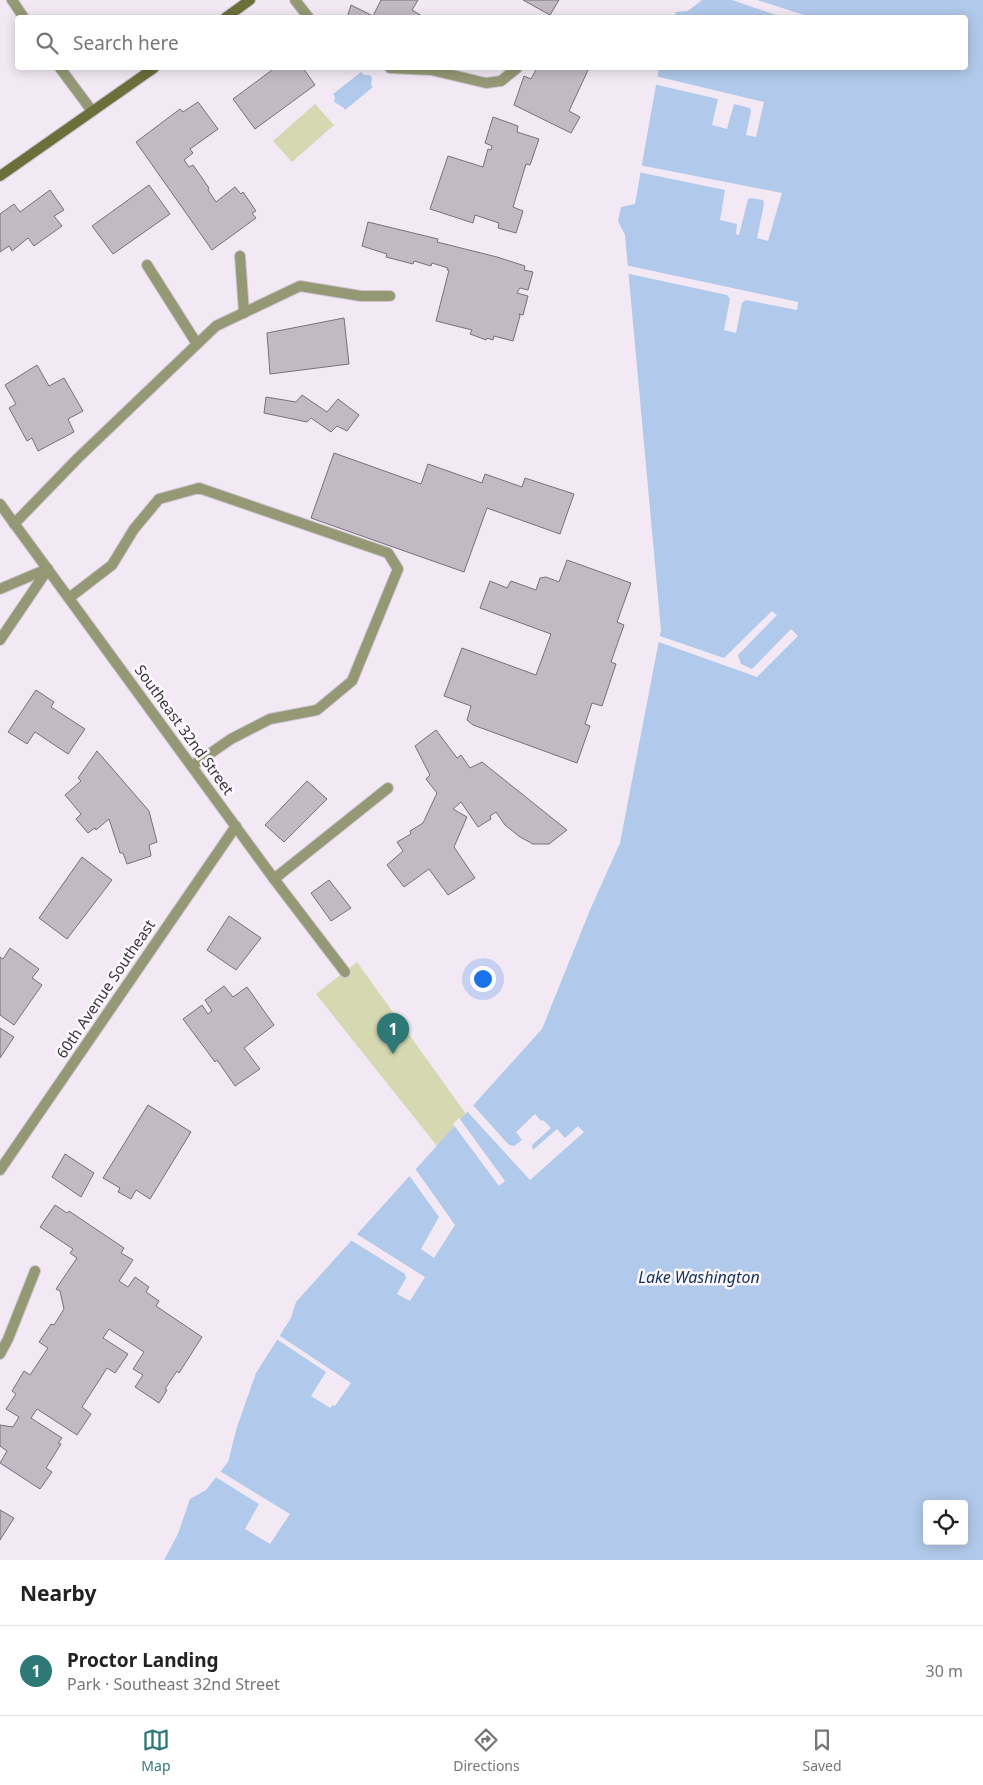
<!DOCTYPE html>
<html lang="en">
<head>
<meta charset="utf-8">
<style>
  body { margin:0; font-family:"Noto Sans",sans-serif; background:#f2f2f2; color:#222 }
  .controls { position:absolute; right:15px; bottom:15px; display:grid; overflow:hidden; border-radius:5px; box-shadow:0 2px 12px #0003 }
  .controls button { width:45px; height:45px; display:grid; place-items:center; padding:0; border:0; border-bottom:1px solid #e0e0e0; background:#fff; color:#222; font:25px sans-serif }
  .you { position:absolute; left:482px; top:978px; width:18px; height:18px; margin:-12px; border:4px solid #fff; border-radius:50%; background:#1a73e8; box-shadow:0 0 0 8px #1a73e833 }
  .badge { display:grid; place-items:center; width:32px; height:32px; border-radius:50%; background:#2e7878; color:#fff; font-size:16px; font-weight:700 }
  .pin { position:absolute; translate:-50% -41px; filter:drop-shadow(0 1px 2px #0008) }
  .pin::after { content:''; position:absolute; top:26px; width:18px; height:15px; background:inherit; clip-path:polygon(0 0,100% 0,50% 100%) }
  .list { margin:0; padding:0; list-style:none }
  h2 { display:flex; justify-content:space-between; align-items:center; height:65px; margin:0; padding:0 20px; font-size:21px }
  h2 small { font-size:16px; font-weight:400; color:#767676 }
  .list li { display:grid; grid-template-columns:32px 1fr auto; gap:15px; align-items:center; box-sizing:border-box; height:90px; padding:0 20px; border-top:1px solid #e0e0e0 }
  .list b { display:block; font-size:19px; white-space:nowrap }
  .list p { margin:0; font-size:16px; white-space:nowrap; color:#767676 }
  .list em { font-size:16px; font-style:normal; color:#767676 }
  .icon { flex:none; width:28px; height:28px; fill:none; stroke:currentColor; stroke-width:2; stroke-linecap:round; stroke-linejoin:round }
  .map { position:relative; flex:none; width:983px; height:1560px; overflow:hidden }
  .search { position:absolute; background:#fff; box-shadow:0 2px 12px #0003; left:15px; right:15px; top:15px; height:55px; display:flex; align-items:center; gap:12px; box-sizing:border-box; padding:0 18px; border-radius:5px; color:#767676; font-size:19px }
  .sheet { height:155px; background:#fff }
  nav { display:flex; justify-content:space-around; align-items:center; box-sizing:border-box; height:70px; border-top:1px solid #e0e0e0; background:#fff; font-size:14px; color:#767676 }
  nav a { display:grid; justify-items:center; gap:2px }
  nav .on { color:#2e7878 }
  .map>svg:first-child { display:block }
</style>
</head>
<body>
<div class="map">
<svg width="983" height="1560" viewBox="0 0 983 1560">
  <rect width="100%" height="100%" fill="#f2e9f5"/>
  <g fill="#d6d8b2">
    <polygon points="315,104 334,125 292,162 273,141"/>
    <polygon points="357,962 466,1114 437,1146 316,994"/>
  </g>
  <g fill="#b1c9ea" fill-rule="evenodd">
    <path d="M702,0h281v1560h-819l14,-26 12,-35 16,-9 22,-28 9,-35 19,-54 35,-55 5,-16 246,-273 48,-119 30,-67 41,-213 -36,-395 -7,-14 3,-14 14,-3 24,-136h307v-50l-292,-1 2,-5 12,-1zM927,1504h37v37h-37z"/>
    <polygon points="361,72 364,75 370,75 372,78 371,85 373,87 345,110 343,107 334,102 335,97 333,94"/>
  </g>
  <g fill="#f2e9f5">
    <polygon points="732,0 757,0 810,17 782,17"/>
    <polygon points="655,76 764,102 756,137 746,135 751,111 750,108 734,104 727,129 712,125 718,99 653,84"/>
    <polygon points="639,165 782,193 768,241 757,238 764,204 763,200 751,198 748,199 739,235 736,234 737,224 720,220 725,190 638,172"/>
    <polygon points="625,265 798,302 797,310 746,300 742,303 736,333 724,330 730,299 727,295 625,273"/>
    <polygon points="772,611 777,615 738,655 741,664 752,669 791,629 798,636 757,677 656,641 657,635 724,658"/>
    <polygon points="472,1104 509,1145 514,1146 522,1140 516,1132 535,1114 541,1121 543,1120 551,1128 532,1145 533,1150 557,1129 565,1138 578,1126 584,1132 530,1180 466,1110"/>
    <polygon points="459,1118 505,1181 499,1186 453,1124"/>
    <polygon points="414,1167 455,1225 434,1258 421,1249 439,1217 408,1174"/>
    <polygon points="355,1233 425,1277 410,1301 397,1294 406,1278 405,1274 349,1239"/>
    <polygon points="277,1334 351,1383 335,1406 333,1405 330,1408 311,1396 326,1372 275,1338"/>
    <polygon points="218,1470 290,1514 270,1544 245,1529 259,1504 214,1476"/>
  </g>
  <g fill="#c2b9c5" stroke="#79707b">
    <polygon points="381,0 418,0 412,10 422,16 421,18 347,18 351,5 373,16"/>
    <polygon points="523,0 559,0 550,15"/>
    <polygon points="270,68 303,68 315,85 255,129 233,99 272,70"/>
    <polygon points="537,68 589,68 569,111 580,117 571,133 514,105 524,76 531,79"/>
    <polygon points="198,102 218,129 190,149 193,153 184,160 189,167 193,165 209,188 208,190 216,202 235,187 241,194 243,192 256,211 252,213 256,218 212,250 136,142 180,109 183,112"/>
    <polygon points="493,117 518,126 517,132 539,139 530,165 526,164 513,207 523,211 516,233 498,228 499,223 475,215 473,223 430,209 448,156 483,167 488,149 491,150 492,146 485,143"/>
    <polygon points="149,185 170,214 113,254 92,226"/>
    <polygon points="50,190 64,210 54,216 62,226 34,246 28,238 12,251 9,246 0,252 0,214 14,204 20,212"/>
    <polygon points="368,222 438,239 437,242 497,257 525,266 524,270 533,272 528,290 520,288 518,291 517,293 528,296 523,315 519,314 520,316 513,341 494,336 493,340 487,338 486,340 470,334 472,330 436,321 449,270 447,270 448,268 432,263 431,266 414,261 413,264 386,257 387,254 362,246"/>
    <polygon points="344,318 349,364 270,374 267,333"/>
    <polygon points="37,365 49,386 64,378 83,411 68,419 74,432 38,451 32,438 27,441 9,408 16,404 5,385"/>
    <polygon points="302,395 327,412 338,399 359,415 347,431 337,426 331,432 311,418 307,422 264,413 266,397 296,402"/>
    <polygon points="334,453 421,484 428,464 482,483 485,474 522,487 525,478 574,494 560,534 487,508 464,572 311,518"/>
    <polygon points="567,560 631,583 617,622 624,625 611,662 616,664 602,706 592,703 585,724 590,726 577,763 473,725 467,720 471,706 444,696 462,648 536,675 551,634 480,608 490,581 507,588 511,581 536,590 540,578 546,577 559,582"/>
    <polygon points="36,690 54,702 51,707 85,729 68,754 35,732 27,744 8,732"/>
    <polygon points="436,730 457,758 461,755 470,768 482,762 567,830 549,844 533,844 520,837 505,825 496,812 490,816 491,819 478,827 461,802 453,809 467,817 454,847 475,878 448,895 429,869 404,887 387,865 403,851 397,842 411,834 410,831 423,823 437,793 426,779 430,775 415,746"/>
    <polygon points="97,751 149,811 157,842 149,845 151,856 127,864 123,853 120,853 109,819 96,830 95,828 88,833 76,819 81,814 65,795 81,781 78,778"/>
    <polygon points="307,781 327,799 284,842 265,825"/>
    <polygon points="82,857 112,880 67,939 39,918"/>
    <polygon points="329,880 351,908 331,921 311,893"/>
    <polygon points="229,916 261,938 236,970 207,950"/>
    <polygon points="10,948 39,969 32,978 42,985 14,1025 0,1015 0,957 3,959"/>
    <polygon points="224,986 233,997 247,987 274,1025 244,1048 260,1069 235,1086 217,1060 215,1062 183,1019 202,1005 208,1014 212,1011 205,1000"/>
    <polygon points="0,1028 14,1037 0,1058"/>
    <polygon points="148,1105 191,1132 150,1199 136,1190 131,1199 118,1192 120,1188 103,1178"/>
    <polygon points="65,1154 94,1173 81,1197 52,1177"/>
    <polygon points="55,1205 67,1213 69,1211 124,1248 121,1253 133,1260 119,1281 128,1287 135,1277 149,1287 146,1292 159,1301 156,1306 202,1337 179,1373 177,1371 165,1389 167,1390 159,1403 135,1387 143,1375 133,1369 144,1352 109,1329 103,1338 128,1354 115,1373 107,1368 82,1407 91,1414 77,1435 37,1409 31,1418 62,1438 58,1443 61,1444 46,1468 52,1472 40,1489 0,1463 7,1451 0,1446 0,1425 13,1427 19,1417 6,1409 16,1394 12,1391 24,1371 30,1375 48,1348 39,1342 51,1324 54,1325 64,1309 60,1291 56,1289 77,1258 70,1253 73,1249 40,1227"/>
    <polygon points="0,1510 14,1518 0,1540"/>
  </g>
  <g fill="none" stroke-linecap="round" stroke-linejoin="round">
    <defs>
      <g id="lane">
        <polyline points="295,0 309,18"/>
        <polyline points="390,68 431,70 486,83 501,81 517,68"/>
        <polyline points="240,256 244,313"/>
        <polyline points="147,265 197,344"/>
        <polyline points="69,598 112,565 134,529 159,499 199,488 388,553 398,569 352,681 317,710 270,719 231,739 192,766"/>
        <polyline points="274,879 388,788"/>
        <polyline points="0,1354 8,1339 35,1271"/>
      </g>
      <g id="street">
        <polyline points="12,0 24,18"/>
        <polyline points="60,68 92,111"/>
        <polyline points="0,504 274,879 345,972"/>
        <polyline points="14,524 78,458 216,326 300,286 361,296 390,296"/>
        <polyline points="0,589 47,569"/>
        <polyline points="0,640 48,569"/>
        <polyline points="0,1170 236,826"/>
      </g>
      <g id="secondary">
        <polyline points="225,18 250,0"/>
        <polyline points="0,176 154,68"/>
      </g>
    </defs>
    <use href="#lane" stroke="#cdc5cf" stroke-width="12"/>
    <use href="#street" stroke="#cdc5cf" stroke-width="12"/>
    <use href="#secondary" stroke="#cdc5cf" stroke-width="12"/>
    <use href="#lane" stroke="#949874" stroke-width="10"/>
    <use href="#street" stroke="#949874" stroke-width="10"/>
    <use href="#secondary" stroke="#6b6f39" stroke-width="10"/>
  </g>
  <g text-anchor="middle" stroke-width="5" stroke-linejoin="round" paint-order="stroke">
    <g font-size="15" fill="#383439" stroke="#fcf8fd">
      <text transform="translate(184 730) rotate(54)" y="5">Southeast 32nd Street</text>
      <text transform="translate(106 989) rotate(-56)" y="5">60th Avenue Southeast</text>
    </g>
    <g font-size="16" font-style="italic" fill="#12305a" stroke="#fcf8fd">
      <text x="699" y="1283">Lake Washington</text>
    </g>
  </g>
</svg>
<div class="controls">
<button><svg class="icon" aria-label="locate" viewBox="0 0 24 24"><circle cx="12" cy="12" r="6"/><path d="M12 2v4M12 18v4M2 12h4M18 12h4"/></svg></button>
</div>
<div class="you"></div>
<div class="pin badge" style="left:393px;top:1054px">1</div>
<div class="search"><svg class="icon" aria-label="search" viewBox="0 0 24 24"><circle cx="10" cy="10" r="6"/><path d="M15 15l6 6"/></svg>Search here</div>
</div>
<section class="sheet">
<h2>Nearby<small></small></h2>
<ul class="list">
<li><span class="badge">1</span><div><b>Proctor Landing</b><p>Park · Southeast 32nd Street</p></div><em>30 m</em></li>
</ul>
</section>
<nav>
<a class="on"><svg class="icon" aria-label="map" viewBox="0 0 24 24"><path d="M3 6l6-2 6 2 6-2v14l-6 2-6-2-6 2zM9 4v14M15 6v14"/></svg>Map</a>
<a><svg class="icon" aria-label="directions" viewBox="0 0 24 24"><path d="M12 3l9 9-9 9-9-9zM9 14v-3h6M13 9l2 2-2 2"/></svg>Directions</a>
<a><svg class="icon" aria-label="saved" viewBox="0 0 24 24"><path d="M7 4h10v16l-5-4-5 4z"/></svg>Saved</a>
</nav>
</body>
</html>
